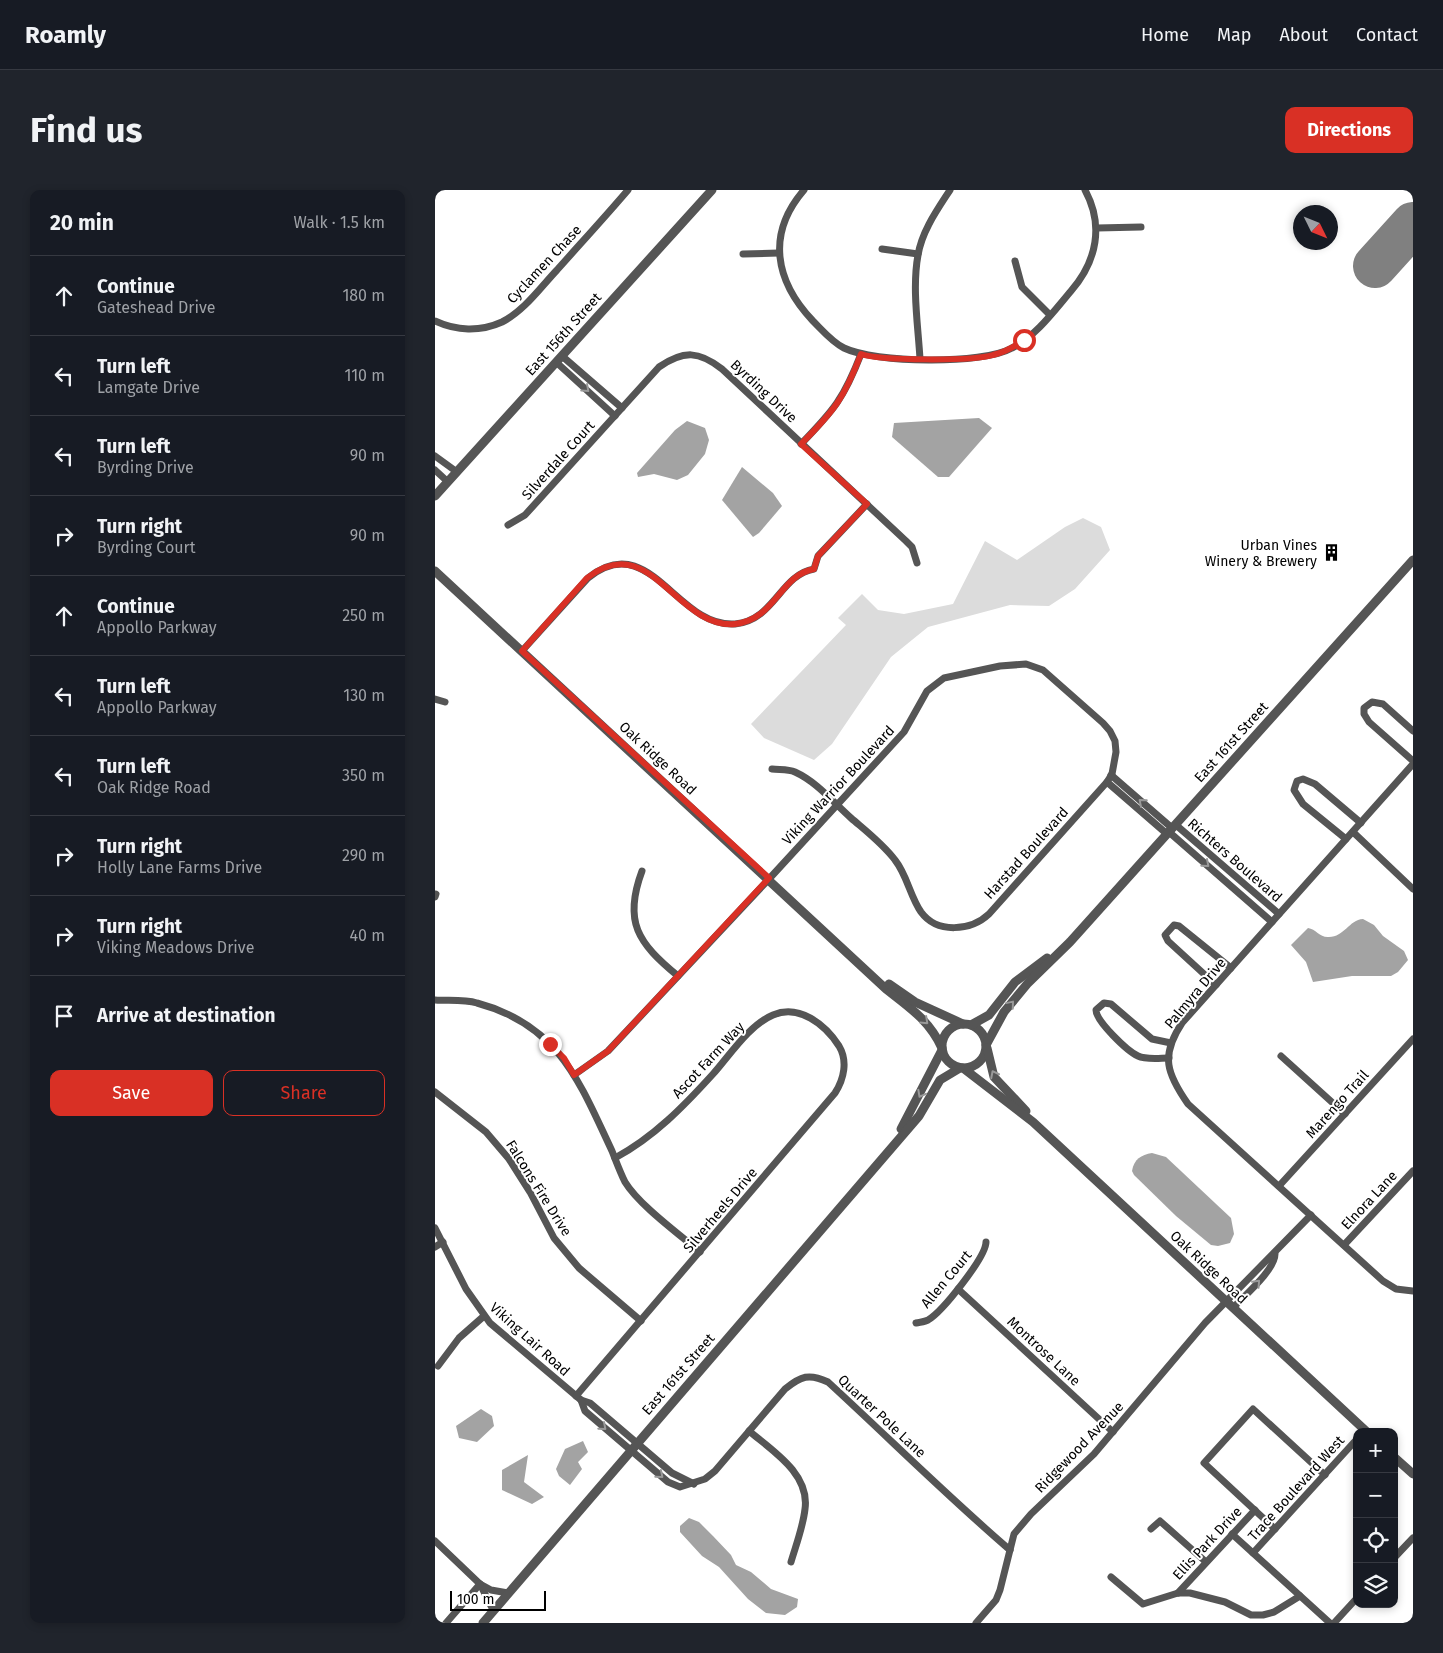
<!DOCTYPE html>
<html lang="en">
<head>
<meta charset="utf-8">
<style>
  body { margin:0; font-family:"Fira Sans",sans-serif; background:#20242c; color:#f1f3f6 }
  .controls { position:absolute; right:15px; bottom:15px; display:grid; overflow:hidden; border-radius:10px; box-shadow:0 2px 8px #0003 }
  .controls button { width:45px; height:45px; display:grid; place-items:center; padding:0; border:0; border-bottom:1px solid #363941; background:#171b24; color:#f1f3f6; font:25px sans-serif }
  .compass { position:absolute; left:858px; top:15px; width:45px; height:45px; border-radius:50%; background:#171b24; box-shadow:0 2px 8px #0003; rotate:133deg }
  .scale { position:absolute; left:15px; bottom:12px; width:96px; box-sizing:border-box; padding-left:5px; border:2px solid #000; border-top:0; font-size:14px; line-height:18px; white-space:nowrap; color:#000; -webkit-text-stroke:4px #fff; paint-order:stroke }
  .stop { position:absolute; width:15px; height:15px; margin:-11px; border:4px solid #d93025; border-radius:50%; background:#fff }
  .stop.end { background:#d93025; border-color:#fff; box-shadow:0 1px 5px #0008 }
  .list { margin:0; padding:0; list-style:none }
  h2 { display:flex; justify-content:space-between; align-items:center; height:65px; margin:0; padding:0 20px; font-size:21px }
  h2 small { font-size:16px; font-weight:400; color:#9ea1a6 }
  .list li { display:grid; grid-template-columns:32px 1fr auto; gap:15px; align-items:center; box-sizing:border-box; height:80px; padding:0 20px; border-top:1px solid #363941 }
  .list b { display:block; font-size:19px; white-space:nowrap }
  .list p { margin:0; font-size:16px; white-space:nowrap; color:#9ea1a6 }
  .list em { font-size:16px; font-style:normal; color:#9ea1a6 }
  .actions { display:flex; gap:10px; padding:15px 20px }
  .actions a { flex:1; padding:11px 0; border:1px solid #d93025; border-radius:10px; text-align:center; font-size:18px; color:#d93025 }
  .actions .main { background:#d93025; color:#fff }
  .icon { flex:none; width:28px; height:28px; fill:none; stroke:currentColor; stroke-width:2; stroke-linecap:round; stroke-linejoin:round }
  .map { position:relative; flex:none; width:978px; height:1433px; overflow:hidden; border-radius:10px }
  header { display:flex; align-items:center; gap:30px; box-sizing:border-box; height:70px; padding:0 25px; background:#171b24; border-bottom:1px solid #363941 }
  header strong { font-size:24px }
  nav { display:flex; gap:28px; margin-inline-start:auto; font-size:18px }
  .intro { display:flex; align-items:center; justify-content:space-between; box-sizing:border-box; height:120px; padding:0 30px }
  h1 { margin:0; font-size:35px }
  .button { padding:12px 22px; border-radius:10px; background:#d93025; color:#fff; font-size:18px; font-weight:700 }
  main { display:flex; gap:30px; padding:0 30px }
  aside { flex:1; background:#171b24; border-radius:10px; box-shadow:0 2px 8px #0003 }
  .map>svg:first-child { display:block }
</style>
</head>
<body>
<header>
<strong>Roamly</strong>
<nav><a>Home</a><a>Map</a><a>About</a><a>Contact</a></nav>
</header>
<div class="intro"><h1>Find us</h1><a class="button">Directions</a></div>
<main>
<aside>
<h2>20 min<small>Walk · 1.5 km</small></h2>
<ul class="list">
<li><svg class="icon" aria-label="ahead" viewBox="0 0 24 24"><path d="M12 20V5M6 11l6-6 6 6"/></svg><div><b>Continue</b><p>Gateshead Drive</p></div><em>180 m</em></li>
<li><svg class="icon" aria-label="left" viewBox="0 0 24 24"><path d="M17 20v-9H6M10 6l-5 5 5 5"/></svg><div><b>Turn left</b><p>Lamgate Drive</p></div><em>110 m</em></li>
<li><svg class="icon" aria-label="left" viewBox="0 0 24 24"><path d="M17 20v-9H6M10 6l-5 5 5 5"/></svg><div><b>Turn left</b><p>Byrding Drive</p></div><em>90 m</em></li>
<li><svg class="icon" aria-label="right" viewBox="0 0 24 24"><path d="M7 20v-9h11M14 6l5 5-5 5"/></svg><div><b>Turn right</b><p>Byrding Court</p></div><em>90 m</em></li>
<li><svg class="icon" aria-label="ahead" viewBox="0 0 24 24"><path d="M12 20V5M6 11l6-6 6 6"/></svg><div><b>Continue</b><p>Appollo Parkway</p></div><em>250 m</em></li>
<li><svg class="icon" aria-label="left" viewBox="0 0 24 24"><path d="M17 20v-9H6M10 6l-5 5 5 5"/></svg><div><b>Turn left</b><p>Appollo Parkway</p></div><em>130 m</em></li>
<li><svg class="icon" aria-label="left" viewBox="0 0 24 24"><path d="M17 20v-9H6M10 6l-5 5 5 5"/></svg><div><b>Turn left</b><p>Oak Ridge Road</p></div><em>350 m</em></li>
<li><svg class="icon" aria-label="right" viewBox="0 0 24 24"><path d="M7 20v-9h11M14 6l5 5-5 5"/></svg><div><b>Turn right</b><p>Holly Lane Farms Drive</p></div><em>290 m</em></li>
<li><svg class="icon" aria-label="right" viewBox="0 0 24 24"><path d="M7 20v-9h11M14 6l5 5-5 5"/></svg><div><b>Turn right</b><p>Viking Meadows Drive</p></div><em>40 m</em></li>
<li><svg class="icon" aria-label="arrive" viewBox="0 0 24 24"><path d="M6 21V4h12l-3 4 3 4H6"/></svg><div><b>Arrive at destination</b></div></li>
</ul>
<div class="actions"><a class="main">Save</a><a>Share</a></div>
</aside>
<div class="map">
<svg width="978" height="1433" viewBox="0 0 978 1433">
  <rect width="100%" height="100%" fill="#fff"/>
  <polygon fill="#dcdcdc" points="648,328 666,337 675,360 640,399 614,416 575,415 493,437 456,467 397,554 379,570 329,548 316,534 411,435 403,428 427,404 443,420 469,424 518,414 550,351 582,370 630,337"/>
  <g fill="#a3a3a3">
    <polygon points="544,228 557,238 514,287 503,287 457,247 459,233"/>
    <polygon points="252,231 270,238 274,250 270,264 253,285 242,290 219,284 203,287 202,283 240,240"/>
    <polygon points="307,277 338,303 347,316 324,343 318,347 287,310"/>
    <path d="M928,729l11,6 9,11 21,15 4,9 -10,12 -7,4h-39l-39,6 -7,-20 -15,-17 17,-17c8,1 12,10 21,9 15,0 20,-17 34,-18z"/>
    <path d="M717,963l14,4 65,61 3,16 -4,9 -12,3 -7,-1 -35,-29 -42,-41 -2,-4c2,-12 9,-16 20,-18z"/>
    <polygon points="46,1219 57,1226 59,1236 42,1252 24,1248 21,1236"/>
    <polygon points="148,1251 153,1262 143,1272 147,1279 135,1295 124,1286 121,1279 130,1259"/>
    <polygon points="93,1265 89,1292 109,1307 97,1314 67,1300 67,1280"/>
    <polygon points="254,1328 264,1332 278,1346 296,1365 301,1375 316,1382 336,1399 363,1409 362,1417 350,1425 331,1423 313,1409 284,1377 267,1366 245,1342 245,1336"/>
  </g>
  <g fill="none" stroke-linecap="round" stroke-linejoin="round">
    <polyline stroke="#808080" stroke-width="44" points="940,76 978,34"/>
    <g stroke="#555" stroke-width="7">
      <path d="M369,0c-38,44 -29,91 9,131 10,10 19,21 31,27 31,15 138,17 168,0 24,-12 42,-37 59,-57 26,-30 33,-66 14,-101"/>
      <polyline points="662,38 706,37"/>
      <polyline points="447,59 483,64"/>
      <polyline points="308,64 344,63"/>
      <polyline points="580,71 587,97 615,125"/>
      <path d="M0,131c21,10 45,11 67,1 22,-11 38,-34 55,-52 24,-27 48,-53 71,-80"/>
      <polyline points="127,166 187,218"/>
      <path d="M485,169c-2,-34 -8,-71 -2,-104 4,-24 19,-45 32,-65"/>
      <polyline points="121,172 180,226"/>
      <path d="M366,254c33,-34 43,-46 60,-90"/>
      <polyline points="0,266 22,282"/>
      <polyline points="0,280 13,292"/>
      <path d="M73,335l17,-10 134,-148c25,-17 40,-16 63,2l184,172 6,6 5,16"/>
      <path d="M87,461l66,-73c62,-50 88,50 147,46 40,-4 45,-49 79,-55l4,-13 49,-52"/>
      <polyline points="0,509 10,512"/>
      <polyline points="978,541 948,514 937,512 929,518 929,524 934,532 978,571"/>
      <path d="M978,574l-231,259c-22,33 -15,51 6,81l195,177 13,8 17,2"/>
      <polyline points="676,585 737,638"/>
      <polyline points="672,592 732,644"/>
      <polyline points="741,635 844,724"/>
      <polyline points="734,642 837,732"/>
      <polyline points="918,642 978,699"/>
      <polyline points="911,649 868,614 859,600 862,591 868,589 880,594 926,633"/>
      <path d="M207,681c-19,51 -4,72 36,105"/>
      <polyline points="0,707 1,704"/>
      <polyline points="781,795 733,751 730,745 739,735 744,736 796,778"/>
      <path d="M0,810c13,1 29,-1 42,3 82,22 102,78 135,148 4,10 8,21 13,31 14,23 54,52 75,70"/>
      <polyline points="846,866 910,924"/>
      <path d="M734,868c-9,0 -23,2 -31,-2 -11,-5 -42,-35 -42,-46l8,-7 7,1 41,35 19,4"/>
      <path d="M139,885l34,-24 161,-172 135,-147 23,-41 17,-13 56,-12 26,-2 17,6 60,53 7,8 5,10 1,11 -4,22 -5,8 -118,132c-18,17 -52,20 -68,-2 -11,-16 -14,-37 -26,-52 -12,-16 -29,-29 -44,-42 -18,-16 -34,-36 -56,-46 -7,-3 -16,-2 -23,-3"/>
      <polyline points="0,902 51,942 74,969 95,1002 119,1048 144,1078 206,1131"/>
      <polyline points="844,996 978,849"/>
      <polyline points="0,1038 31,1099 55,1133 146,1210 155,1213 237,1283 259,1294"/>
      <polyline points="909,1055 978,981"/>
      <polyline points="0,1057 8,1052"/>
      <polyline points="523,1099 678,1242"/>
      <path d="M798,1118c11,-12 42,-38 42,-54"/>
      <path d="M481,1133c4,-1 9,-1 12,-3 14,-8 58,-63 58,-78"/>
      <polyline points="3,1176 24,1148 49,1126"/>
      <path d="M141,1206l259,-303c9,-14 13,-32 4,-47 -14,-22 -40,-42 -66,-31 -24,10 -43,40 -60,59 -29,32 -59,63 -98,84"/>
      <path d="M146,1210l4,11 83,71 12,5 25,-8 10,-8 70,-82c16,-13 24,-16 43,-7 61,56 119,114 182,168"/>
      <path d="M314,1241c24,20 61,43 56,78 -2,18 -9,36 -14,53"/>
      <polyline points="716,1339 725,1331 771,1372"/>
      <polyline points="840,1339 769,1273 818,1219 890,1285"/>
      <polyline points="797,1344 895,1433"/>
      <polyline points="0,1351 45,1394 58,1420"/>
      <polyline points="818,1363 922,1249"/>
      <polyline points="959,1368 978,1348"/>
      <polyline points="676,1387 708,1414 743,1403 755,1403 790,1412 816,1425 828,1425 839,1422 865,1406"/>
      <polyline points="45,1394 56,1400 73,1403"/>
      <polyline points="743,1403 820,1320"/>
      <polyline points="11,1433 45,1394"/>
      <polyline points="541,1433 561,1410 565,1400 579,1344 596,1324 659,1264 770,1133 876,1025"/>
      <polyline points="899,1433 922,1408"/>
    </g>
    <g stroke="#555" stroke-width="9">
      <polyline points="0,306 277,0"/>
      <path d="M0,381l451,418c23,18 43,31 56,59"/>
      <polyline points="454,794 480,812 528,834"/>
      <circle cx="529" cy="856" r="22"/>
      <polyline points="536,835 554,825 580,792 612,768"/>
      <polyline points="551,855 569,822 593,793 635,752 978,370"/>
      <polyline points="552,858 559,887 591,921"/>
      <polyline points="528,878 598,932 932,1242"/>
      <polyline points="466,939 507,860"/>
      <polyline points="959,1267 978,1284"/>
      <polyline points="48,1433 484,926 505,890 525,878"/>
    </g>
  </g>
  <defs><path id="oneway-chevron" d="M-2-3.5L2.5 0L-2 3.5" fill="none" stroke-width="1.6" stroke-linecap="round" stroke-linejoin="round" transform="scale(1.25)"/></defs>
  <g stroke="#999">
    <use href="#oneway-chevron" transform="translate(151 199) rotate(42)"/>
    <use href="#oneway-chevron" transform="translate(707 612) rotate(-139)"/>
    <use href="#oneway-chevron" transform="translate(771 674) rotate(41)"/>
    <use href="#oneway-chevron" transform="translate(576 814) rotate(-50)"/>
    <use href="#oneway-chevron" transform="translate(490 831) rotate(43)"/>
    <use href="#oneway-chevron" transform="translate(559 884) rotate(-117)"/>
    <use href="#oneway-chevron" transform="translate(486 904) rotate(118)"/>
    <use href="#oneway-chevron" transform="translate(822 1093) rotate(-47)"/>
    <use href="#oneway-chevron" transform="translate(168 1237) rotate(41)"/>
    <use href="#oneway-chevron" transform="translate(225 1285) rotate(40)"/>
  </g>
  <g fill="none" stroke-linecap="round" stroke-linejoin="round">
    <path stroke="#d93025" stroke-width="6" d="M115,854l14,14 10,17 34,-24 161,-173 -247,-227 65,-73c63,-50 89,51 148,46 40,-4 45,-49 79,-55l4,-13 49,-52 -66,-60c34,-34 43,-46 60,-90 19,7 113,7 132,1 12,-3 21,-8 31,-15"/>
  </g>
  <defs>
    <symbol id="building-bare" viewBox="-9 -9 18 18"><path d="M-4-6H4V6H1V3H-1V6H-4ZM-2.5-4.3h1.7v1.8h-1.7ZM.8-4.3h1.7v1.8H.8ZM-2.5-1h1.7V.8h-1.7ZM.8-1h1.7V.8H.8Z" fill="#000" stroke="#fff" stroke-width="2.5" paint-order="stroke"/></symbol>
  </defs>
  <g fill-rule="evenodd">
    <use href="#building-bare" x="884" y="350" width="25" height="25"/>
  </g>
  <g text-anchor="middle" stroke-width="4" stroke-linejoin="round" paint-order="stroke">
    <g font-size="14" fill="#000" stroke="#fff">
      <text transform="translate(109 74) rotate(-47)" y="5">Cyclamen Chase</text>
      <text transform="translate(128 144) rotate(-48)" y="5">East 156th Street</text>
      <text transform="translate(329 201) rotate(43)" y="5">Byrding Drive</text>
      <text transform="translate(123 270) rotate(-48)" y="5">Silverdale Court</text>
      <text transform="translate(796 552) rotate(-48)" y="5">East 161st Street</text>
      <text transform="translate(223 568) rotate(43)" y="5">Oak Ridge Road</text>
      <text transform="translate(403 595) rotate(-47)" y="5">Viking Warrior Boulevard</text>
      <text transform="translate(591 663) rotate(-48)" y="5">Harstad Boulevard</text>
      <text transform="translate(800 670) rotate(41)" y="5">Richters Boulevard</text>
      <text transform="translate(760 803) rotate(-50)" y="5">Palmyra Drive</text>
      <text transform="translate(273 870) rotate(-47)" y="5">Ascot Farm Way</text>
      <text transform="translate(902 914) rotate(-48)" y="5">Marengo Trail</text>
      <text transform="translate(104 998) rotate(58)" y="5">Falcons Fire Drive</text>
      <text transform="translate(934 1010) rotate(-47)" y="5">Elnora Lane</text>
      <text transform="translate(285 1020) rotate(-50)" y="5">Silverheels Drive</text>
      <text transform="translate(774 1077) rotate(43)" y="5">Oak Ridge Road</text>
      <text transform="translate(511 1089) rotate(-50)" y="5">Allen Court</text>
      <text transform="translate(95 1149) rotate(42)" y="5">Viking Lair Road</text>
      <text transform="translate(609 1161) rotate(43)" y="5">Montrose Lane</text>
      <text transform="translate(243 1184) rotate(-49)" y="5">East 161st Street</text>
      <text transform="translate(447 1226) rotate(43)" y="5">Quarter Pole Lane</text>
      <text transform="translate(644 1257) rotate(-46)" y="5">Ridgewood Avenue</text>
      <text transform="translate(861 1298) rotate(-48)" y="5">Trace Boulevard West</text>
      <text transform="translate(772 1353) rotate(-47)" y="5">Ellis Park Drive</text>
    </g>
    <g font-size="14" fill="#000" stroke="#fff" text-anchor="end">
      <text x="882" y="360">Urban Vines<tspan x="882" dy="16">Winery &amp; Brewery</tspan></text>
    </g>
  </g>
</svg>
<div class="controls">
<button>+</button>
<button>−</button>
<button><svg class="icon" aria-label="locate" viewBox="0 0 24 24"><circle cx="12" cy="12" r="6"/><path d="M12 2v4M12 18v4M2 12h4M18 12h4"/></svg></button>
<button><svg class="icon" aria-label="layers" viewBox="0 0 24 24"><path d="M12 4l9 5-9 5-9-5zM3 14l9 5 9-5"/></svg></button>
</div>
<svg class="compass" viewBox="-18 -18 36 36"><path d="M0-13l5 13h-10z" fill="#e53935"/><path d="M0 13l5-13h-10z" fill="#9ea1a6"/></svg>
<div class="scale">100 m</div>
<div class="stop" style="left:589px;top:150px"></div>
<div class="stop end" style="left:115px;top:854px"></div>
</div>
</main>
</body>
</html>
